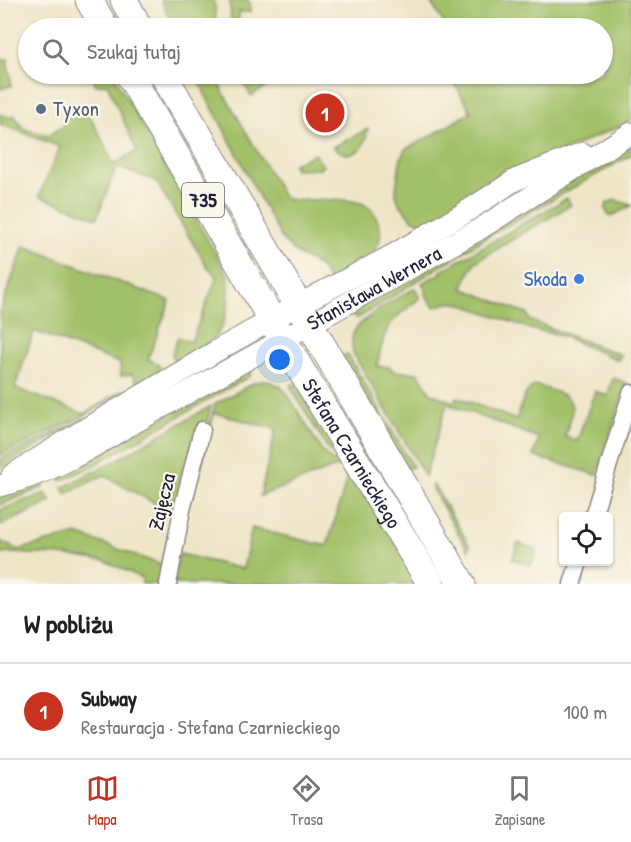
<!DOCTYPE html>
<html lang="pl">
<head>
<meta charset="utf-8">
<style>
  body { margin:0; font-family:"Patrick Hand",sans-serif; background:#f2f2f2; color:#222 }
  .controls { position:absolute; right:18px; bottom:18px; display:grid; overflow:hidden; border-radius:6px; box-shadow:0 2px 4px #0004 }
  .controls button { width:54px; height:54px; display:grid; place-items:center; padding:0; border:0; border-bottom:2px solid #e0e0e0; background:#fff; color:#222; font:30px sans-serif }
  .you { position:absolute; left:280px; top:360px; width:21px; height:21px; margin:-15px; border:4px solid #fff; border-radius:50%; background:#1a73e8; box-shadow:0 0 0 9px #1a73e833 }
  .badge { display:grid; place-items:center; width:39px; height:39px; border-radius:50%; background:#c8321e; color:#fff; font-size:20px; font-weight:700 }
  .pin { position:absolute; translate:-50% -50%; border:3px solid #fff; box-shadow:0 2px 6px #0006 }
  .list { margin:0; padding:0; list-style:none }
  h2 { display:flex; justify-content:space-between; align-items:center; height:78px; margin:0; padding:0 24px; font-size:26px }
  h2 small { font-size:20px; font-weight:400; color:#767676 }
  .list li { display:grid; grid-template-columns:39px 1fr auto; gap:18px; align-items:center; box-sizing:border-box; height:96px; padding:0 24px; border-top:2px solid #e0e0e0 }
  .list b { display:block; font-size:22px; white-space:nowrap }
  .list p { margin:0; font-size:20px; white-space:nowrap; color:#767676 }
  .list em { font-size:20px; font-style:normal; color:#767676 }
  .icon { flex:none; width:33px; height:33px; fill:none; stroke:currentColor; stroke-width:2; stroke-linecap:round; stroke-linejoin:round }
  .map { position:relative; flex:none; width:631px; height:584px; overflow:hidden }
  .search { position:absolute; background:#fff; box-shadow:0 2px 4px #0004; left:18px; right:18px; top:18px; height:66px; display:flex; align-items:center; gap:15px; box-sizing:border-box; padding:0 21px; border-radius:33px; color:#767676; font-size:22px }
  .sheet { height:174px; background:#fff }
  nav { display:flex; justify-content:space-around; align-items:center; box-sizing:border-box; height:84px; border-top:2px solid #e0e0e0; background:#fff; font-size:16px; color:#767676 }
  nav a { display:grid; justify-items:center; gap:3px }
  nav .on { color:#c8321e }
  .map>svg:first-child { display:block }
</style>
</head>
<body>
<div class="map">
<svg width="631" height="584" viewBox="0 0 631 584">
  <rect width="100%" height="100%" fill="#fbf7ec"/>
  <filter id="ink" filterUnits="userSpaceOnUse"><feTurbulence type="fractalNoise" baseFrequency=".0167" numOctaves="2"/><feDisplacementMap in="SourceGraphic" scale="12" xChannelSelector="R" yChannelSelector="G"/><feConvolveMatrix kernelMatrix="1 2 1 2 8 2 1 2 1" color-interpolation-filters="sRGB"/></filter>
  <filter id="wash" filterUnits="userSpaceOnUse"><feTurbulence type="fractalNoise" baseFrequency=".008" numOctaves="4" result="noise"/><feDisplacementMap in="SourceGraphic" scale="24" xChannelSelector="R" yChannelSelector="G"/><feGaussianBlur stdDeviation="1.35" result="paint"/><feColorMatrix in="noise" values="0 0 0 0 0 0 0 0 0 0 0 0 0 0 0 0 0 1.4 0 .05"/><feComposite in="paint" operator="in"/></filter>
  <g filter="url(#wash)">
    <rect width="100%" height="100%" fill="#efe6c8"/>
    <g fill="#a2c067" stroke="#627151" stroke-width="1.5">
      <polygon points="161,0 213,0 215,7 216,28 174,28"/>
      <polygon points="230,0 248,0 250,4 250,12 239,12 239,28 231,28"/>
      <polygon points="429,0 631,0 631,120 613,129 515,172 434,221 425,224 412,219 399,203 396,195 396,189 400,161 405,149 431,136 471,112 449,74 602,74 602,28 447,28"/>
      <path d="M1,59h7c-2,10 5,18 3,27l-11,3z"/>
      <path d="M90,74h23l116,203c0,19 0,45 -14,60 -11,11 -28,18 -41,26l-2,-9 6,-17 13,5 26,-65 -11,-12 -50,-84 -40,-14 -19,51 -58,-22 21,-49 -60,-23v-10l11,4 2,-4 10,14 25,8 15,-10 3,-10 19,-10 29,58 23,-13 -30,-67 -11,1z"/>
      <path d="M195,74h23l4,16 62,108c8,3 15,2 23,2 17,0 50,-3 63,8 5,5 9,14 10,21 6,26 -33,40 -52,51l-8,-13 -24,-14 -13,-12 -26,-48 -22,-43 -28,-52z"/>
      <polygon points="238,74 257,74 260,77 272,76 275,82 251,96"/>
      <path d="M368,129c-3,21 -15,34 -35,18z"/>
      <polygon points="631,147 631,155 495,232 358,318 352,316 349,312 444,255"/>
      <polygon points="315,154 323,166 319,169 294,169 293,164"/>
      <polygon points="567,198 571,205 475,262 462,288 528,314 529,320 621,355 618,360 562,336 531,329 459,303 448,303 434,307 425,294 427,293 422,283 435,276 439,275 441,271"/>
      <path d="M615,200l16,5v1l-21,11c-4,-5 -6,-8 -3,-14z"/>
      <polygon points="24,246 170,301 148,359 157,363 162,370 138,384 132,374 121,376 120,363 34,331 15,388 84,414 123,390 125,392 85,415 0,455 0,310"/>
      <path d="M415,288l5,10c-11,9 -25,18 -32,30 -6,12 -8,25 -11,38l13,1 3,4 25,2 13,20 22,9 4,-5 59,23c5,-12 7,-30 20,-35 37,13 43,11 29,51l12,5 18,-50 12,5 6,-18 14,5 -30,92 -64,-19 6,-18 -92,-34 -22,72 -72,-123c-1,-6 -2,-13 0,-19 5,-15 47,-37 62,-46z"/>
      <polygon points="346,354 348,355 413,467 406,469 341,357"/>
      <polygon points="252,367 250,376 89,468 61,481 59,476"/>
      <polygon points="266,380 280,386 286,392 323,452 327,457 341,465 260,496 276,429 214,413 198,479 196,478 215,404 253,383"/>
      <polygon points="295,383 343,459 329,451 291,388 291,384"/>
      <polygon points="211,406 207,421 202,425 161,584 142,584 142,578 105,561 60,555 7,553 0,555 0,541 18,550 77,534 162,565 174,511 161,507 104,475 66,494 63,487 111,463"/>
      <polygon points="84,419 84,420 0,468 0,459"/>
      <polygon points="351,472 421,584 170,584 180,554 243,569 252,528 327,546 347,479 346,475"/>
      <polygon points="41,480 44,487 0,505 0,496"/>
      <polygon points="433,484 470,546 468,550 433,490 432,486"/>
      <polygon points="46,493 51,502 0,526 0,510"/>
      <polygon points="518,543 537,550 531,565 512,559"/>
    </g>
  </g>
  <g filter="url(#ink)">
    <g fill="none" stroke-linecap="round" stroke-linejoin="round">
      <defs>
        <g id="minor">
          <polyline points="593,516 631,393"/>
          <polyline points="168,584 182,510 202,430"/>
          <polyline points="572,584 579,562"/>
        </g>
        <g id="tertiary">
          <polyline points="12,475 82,431 218,350 298,305 391,256 461,215 515,180 582,153"/>
          <path id="s1" d="M0,486c49,-12 87,-35 130,-61l348,-195 153,-97"/>
        </g>
        <g id="primary">
          <polyline points="89,0 105,28"/>
          <polyline points="124,0 139,28"/>
          <path id="s2" d="M129,74l173,298 129,212"/>
          <polyline points="163,74 462,584"/>
        </g>
      </defs>
      <use href="#minor" stroke="#888482" stroke-width="19"/>
      <use href="#tertiary" stroke="#888482" stroke-width="23"/>
      <use href="#primary" stroke="#888482" stroke-width="29"/>
      <use href="#minor" stroke="#fff" stroke-width="16"/>
      <use href="#tertiary" stroke="#fff" stroke-width="21"/>
      <use href="#primary" stroke="#fff" stroke-width="27"/>
    </g>
  </g>
  <circle fill="#5c6f8a" stroke="#fbf7ec" stroke-width="2" cx="41" cy="109" r="6"/>
  <circle fill="#3f7fe0" stroke="#fbf7ec" stroke-width="2" cx="579" cy="279" r="6"/>
  <g text-anchor="middle" stroke-width="4.5" stroke-linejoin="round" paint-order="stroke">
    <rect fill="#fbf7ec" stroke="#636270" stroke-width="1.5" x="182" y="183" width="42" height="34" rx="4.5"/>
    <g font-size="20" font-weight="bold" fill="#22223b">
      <text x="203" y="207">735</text>
    </g>
    <g font-size="21" fill="#4e5e75" stroke="#fbf7ec" text-anchor="start">
      <text x="53" y="116">Tyxon</text>
    </g>
    <g font-size="21" fill="#366cbe" stroke="#fbf7ec" text-anchor="end">
      <text x="567" y="286">Skoda</text>
    </g>
    <g font-size="21" fill="#22223b" stroke="#fbf7ec">
      <text dy="7" stroke="none"><textPath href="#s1" startOffset="424">Stanisława Wernera</textPath></text>
      <text dy="7" stroke="none"><textPath href="#s2" startOffset="440">Stefana Czarnieckiego</textPath></text>
      <text transform="translate(162 502) rotate(-77)" y="7">Zajęcza</text>
    </g>
  </g>
</svg>
<div class="controls">
<button><svg class="icon" aria-label="locate" viewBox="0 0 24 24"><circle cx="12" cy="12" r="6"/><path d="M12 2v4M12 18v4M2 12h4M18 12h4"/></svg></button>
</div>
<div class="you"></div>
<div class="pin badge" style="left:325px;top:113px">1</div>
<div class="search"><svg class="icon" aria-label="search" viewBox="0 0 24 24"><circle cx="10" cy="10" r="6"/><path d="M15 15l6 6"/></svg>Szukaj tutaj</div>
</div>
<section class="sheet">
<h2>W pobliżu<small></small></h2>
<ul class="list">
<li><span class="badge">1</span><div><b>Subway</b><p>Restauracja · Stefana Czarnieckiego</p></div><em>100 m</em></li>
</ul>
</section>
<nav>
<a class="on"><svg class="icon" aria-label="map" viewBox="0 0 24 24"><path d="M3 6l6-2 6 2 6-2v14l-6 2-6-2-6 2zM9 4v14M15 6v14"/></svg>Mapa</a>
<a><svg class="icon" aria-label="directions" viewBox="0 0 24 24"><path d="M12 3l9 9-9 9-9-9zM9 14v-3h6M13 9l2 2-2 2"/></svg>Trasa</a>
<a><svg class="icon" aria-label="saved" viewBox="0 0 24 24"><path d="M7 4h10v16l-5-4-5 4z"/></svg>Zapisane</a>
</nav>
</body>
</html>
